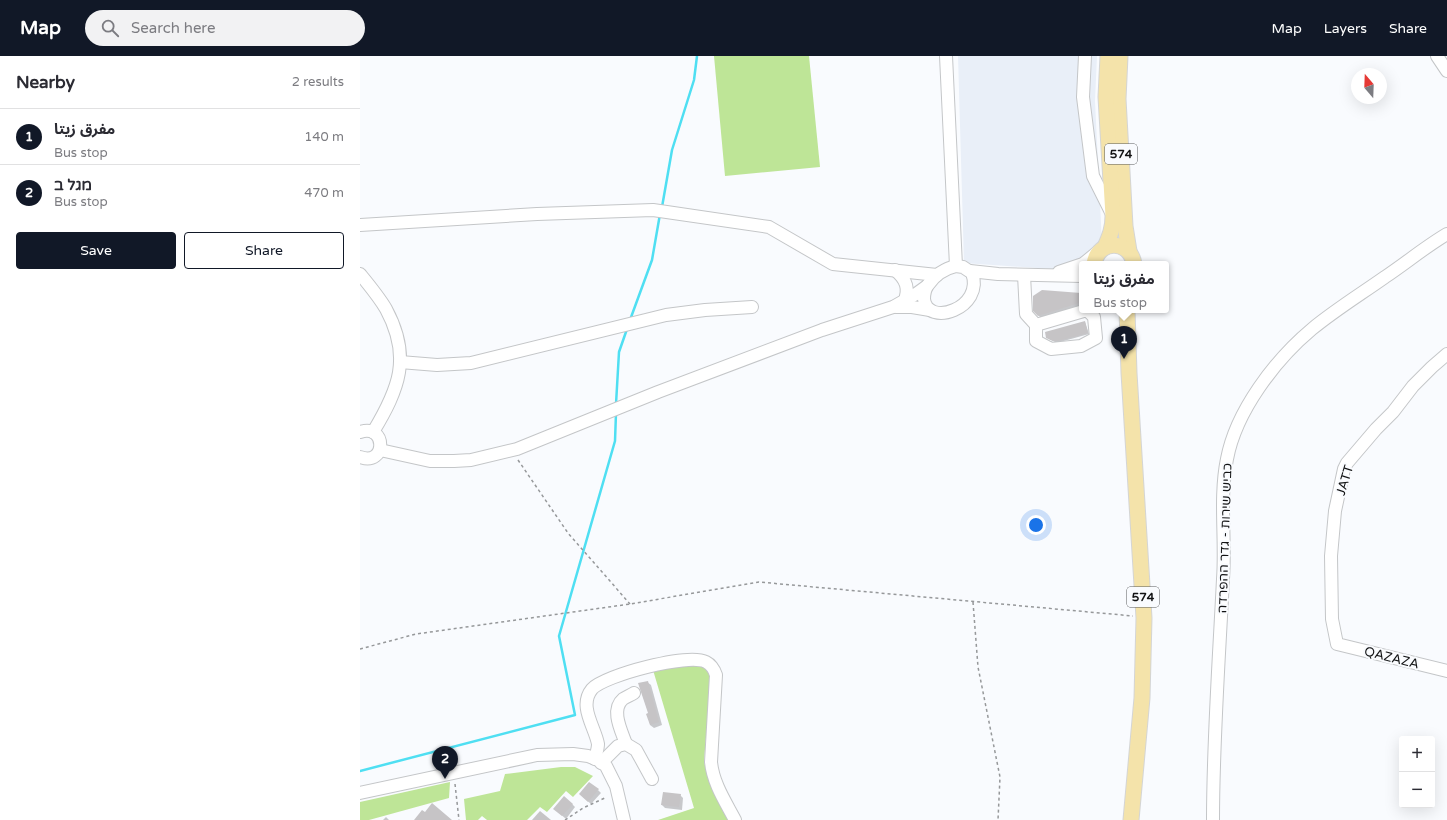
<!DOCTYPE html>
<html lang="en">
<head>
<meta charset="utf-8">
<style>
  body { margin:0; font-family:"Varela Round","Noto Sans Arabic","Noto Sans Hebrew",sans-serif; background:#f2f2f3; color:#2b2b33 }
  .controls { position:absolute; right:12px; bottom:12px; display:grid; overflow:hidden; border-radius:4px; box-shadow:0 4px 16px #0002 }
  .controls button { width:36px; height:36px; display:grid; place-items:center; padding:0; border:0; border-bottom:1px solid #e1e1e2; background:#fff; color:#2b2b33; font:20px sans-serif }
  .compass { position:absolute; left:991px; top:12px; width:36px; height:36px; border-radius:50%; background:#fff; box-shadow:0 4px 16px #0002; rotate:341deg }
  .you { position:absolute; left:676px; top:469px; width:14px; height:14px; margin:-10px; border:3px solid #fff; border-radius:50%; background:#1a73e8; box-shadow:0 0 0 6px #1a73e833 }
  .badge { display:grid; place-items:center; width:26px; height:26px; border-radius:50%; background:#111827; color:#fff; font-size:13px; font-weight:700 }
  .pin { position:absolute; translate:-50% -33px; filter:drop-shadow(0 1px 2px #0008) }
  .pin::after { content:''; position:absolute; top:21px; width:14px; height:12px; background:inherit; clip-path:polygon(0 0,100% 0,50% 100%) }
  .popup { position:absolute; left:719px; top:205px; width:90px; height:52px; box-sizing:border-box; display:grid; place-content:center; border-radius:4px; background:#fff; filter:drop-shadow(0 1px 3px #0005); font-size:13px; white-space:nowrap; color:#7c7c81 }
  .popup b { font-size:15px; color:#2b2b33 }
  .popup::after { content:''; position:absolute; left:50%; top:100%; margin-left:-8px; border:8px solid transparent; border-top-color:#fff }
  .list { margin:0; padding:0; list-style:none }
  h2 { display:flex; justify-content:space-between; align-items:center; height:52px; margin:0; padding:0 16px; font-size:17px }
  h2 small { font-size:13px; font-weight:400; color:#7c7c81 }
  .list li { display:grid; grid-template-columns:26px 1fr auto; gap:12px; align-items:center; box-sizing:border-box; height:56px; padding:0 16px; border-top:1px solid #e1e1e2 }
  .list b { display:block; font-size:15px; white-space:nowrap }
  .list p { margin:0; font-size:13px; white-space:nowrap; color:#7c7c81 }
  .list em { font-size:13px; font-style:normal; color:#7c7c81 }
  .actions { display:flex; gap:8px; padding:12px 16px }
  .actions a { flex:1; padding:9px 0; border:1px solid #111827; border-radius:4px; text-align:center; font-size:14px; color:#111827 }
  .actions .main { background:#111827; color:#fff }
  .icon { flex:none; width:22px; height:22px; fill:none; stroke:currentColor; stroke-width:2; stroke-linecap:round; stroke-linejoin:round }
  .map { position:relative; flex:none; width:1087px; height:764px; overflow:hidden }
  header { display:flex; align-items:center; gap:24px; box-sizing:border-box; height:56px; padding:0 20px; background:#111827; color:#fff }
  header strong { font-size:19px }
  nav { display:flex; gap:22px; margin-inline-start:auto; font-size:14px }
  .search { width:280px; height:36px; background:#f2f2f3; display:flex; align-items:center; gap:10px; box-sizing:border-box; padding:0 14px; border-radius:22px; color:#7c7c81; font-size:15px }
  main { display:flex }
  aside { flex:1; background:#fff }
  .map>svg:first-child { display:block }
</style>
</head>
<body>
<header>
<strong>Map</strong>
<div class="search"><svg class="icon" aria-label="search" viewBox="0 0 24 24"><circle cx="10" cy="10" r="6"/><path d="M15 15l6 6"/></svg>Search here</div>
<nav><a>Map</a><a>Layers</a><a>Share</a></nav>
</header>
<main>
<aside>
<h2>Nearby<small>2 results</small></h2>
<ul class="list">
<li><span class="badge">1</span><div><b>مفرق زيتا</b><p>Bus stop</p></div><em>140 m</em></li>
<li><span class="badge">2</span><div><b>מגל ב</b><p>Bus stop</p></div><em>470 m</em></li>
</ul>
<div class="actions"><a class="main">Save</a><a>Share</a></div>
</aside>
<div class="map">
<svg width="1087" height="764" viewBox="0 0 1087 764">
  <rect width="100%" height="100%" fill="#f9fbfe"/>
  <polygon fill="#e9eff8" points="598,0 737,0 735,45 743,208 722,208 722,215 604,207"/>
  <g fill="#bee597">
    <polygon points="354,0 449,0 460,111 365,120"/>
    <path d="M332,607l16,5 3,9 -7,84c4,22 14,40 25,59h-71l36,-12 -41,-138z"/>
    <polygon points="201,711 215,711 233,720 213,741 206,735 187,756 180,751 167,764 127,764 122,760 118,764 106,764 104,743 140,735 145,718"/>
    <polygon points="90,726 89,742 9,764 0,764 0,746"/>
  </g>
  <g fill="#0003">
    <polygon points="720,238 722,240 722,252 684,265 674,255"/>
    <polygon points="725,266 729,278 700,286 695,286 689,283"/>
    <polygon points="287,626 291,629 302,669 294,672 290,669 289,658"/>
    <polygon points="238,734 241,737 231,748 223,741"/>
    <polygon points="320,739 323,742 322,754 305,752 302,749"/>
    <polygon points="212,748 215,751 206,763 198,756"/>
    <polygon points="26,761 29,764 23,764"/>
  </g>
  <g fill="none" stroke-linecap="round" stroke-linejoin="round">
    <g stroke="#4fdff2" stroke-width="2.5">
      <polyline points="302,151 312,94 334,24 337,0"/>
      <polyline points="270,264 292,204 300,158"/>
      <polyline points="256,348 259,296 267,273"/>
      <polyline points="0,715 215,659 199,580 255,385 256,357"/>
    </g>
  </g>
  <g fill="#c6c4c6">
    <polygon points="682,234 721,237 722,246 678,260 673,255 673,240"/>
    <polygon points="725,265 728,277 698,285 693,285 686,282 685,276"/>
    <polygon points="288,625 299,666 290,669 286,658 288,657 278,627"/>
    <polygon points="229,726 239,733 228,746 219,738"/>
    <polygon points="303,736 321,738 319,751 301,749"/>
    <polygon points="204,740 213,748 202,760 193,753"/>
    <polygon points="72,747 92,764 54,764 62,754 65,756"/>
    <polygon points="180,755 191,764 172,764"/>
  </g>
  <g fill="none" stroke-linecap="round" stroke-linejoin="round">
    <defs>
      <g id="minor">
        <polyline points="586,0 596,210"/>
        <polyline points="725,0 723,41 733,120 751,156"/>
        <polyline points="1077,0 1087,15"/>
        <polyline points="0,169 177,158 293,154 409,171 473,208 577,219"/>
        <path d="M596,210l7,1 9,6c13,35 -45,55 -48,26 0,-5 1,-10 4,-14 7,-10 15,-16 28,-19z"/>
        <path d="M535,214c11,9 15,19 9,32"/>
        <polyline points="610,215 638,218 722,220"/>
        <polyline points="699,216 723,208 739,195"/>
        <path d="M0,218c9,11 19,23 26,35 26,48 13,80 -13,123"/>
        <polyline points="664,219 666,258 676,269 727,254 734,261 736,282 721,290 691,293 676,285 676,269"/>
        <polyline points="536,251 552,251 570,254"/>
        <polyline points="1087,298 1072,311 1053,330 1033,356 1016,373 987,407 984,413 975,455 971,500 972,563 977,588 1087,615"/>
        <polyline points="40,306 77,309 111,307 306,259 345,254 392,251"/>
        <path d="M0,376c27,-9 27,35 0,25"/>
        <polyline points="20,394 70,405 94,405 111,404 157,393 298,336 462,274 533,251 556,238 567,230"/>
        <path d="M266,688c-4,-12 -16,-34 -3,-45 3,-2 8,-4 11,-6"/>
        <path d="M235,703c1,-5 3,-10 3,-15 -3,-17 -20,-38 -6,-55 13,-14 96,-36 114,-27 6,3 8,7 10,13l-5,87c2,21 14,39 24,58"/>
        <polyline points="241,707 258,690 266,688 276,694 292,723"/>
        <polyline points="0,737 177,699 213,698 228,700 238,704 246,710 256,730 264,764"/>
        <path d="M853,764c0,-80 6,-160 10,-241 3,-39 -4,-81 4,-120 9,-48 48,-99 85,-130 23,-19 49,-35 73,-52 21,-14 40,-30 62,-43"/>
      </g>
      <g id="major">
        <polyline points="760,0 758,43 765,170 769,195"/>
        <path d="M745,191c5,-11 8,-19 8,-31l-7,-119 2,-41"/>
        <path d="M734,208c4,-25 36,-25 40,0"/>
        <polyline points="767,254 769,317 784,562 782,642 771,764"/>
      </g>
    </defs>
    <use href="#minor" stroke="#c4c6c8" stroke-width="14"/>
    <use href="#major" stroke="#d4d5d5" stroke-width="17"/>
    <g stroke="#96989a" stroke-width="1.5" stroke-dasharray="3 3" stroke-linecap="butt">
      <polyline points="158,404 208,477 270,548"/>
      <polyline points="613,546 618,611 640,721 638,764"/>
      <polyline points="0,593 56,578 270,548 399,526 773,560"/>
      <polyline points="95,728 99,764"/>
      <polyline points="205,764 223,752 247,741"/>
    </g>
    <use href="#minor" stroke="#fff" stroke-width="12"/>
    <use href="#major" stroke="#f4e3aa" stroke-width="15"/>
  </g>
  <g text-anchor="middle" stroke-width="4" stroke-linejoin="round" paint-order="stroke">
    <g fill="#f9fbfe" stroke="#57595a" stroke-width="1">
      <rect x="745" y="88" width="32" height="20" rx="3"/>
      <rect x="767" y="531" width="32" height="20" rx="3"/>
    </g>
    <g font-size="12" font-weight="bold" fill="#121314">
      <text x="761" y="102">574</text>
      <text x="783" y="545">574</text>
    </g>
    <g font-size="13" fill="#121314" stroke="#f9fbfe">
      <text transform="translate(984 424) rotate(-73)" y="5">JATT</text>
      <text transform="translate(864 482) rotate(-88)" y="5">כביש שירות - גדר ההפרדה</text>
      <text transform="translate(1032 601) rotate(14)" y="5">QAZAZA</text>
    </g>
  </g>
</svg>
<div class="controls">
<button>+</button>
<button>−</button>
</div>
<svg class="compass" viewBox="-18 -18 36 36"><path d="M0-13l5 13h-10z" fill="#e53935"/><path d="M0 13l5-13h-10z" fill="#7c7c81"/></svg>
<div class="you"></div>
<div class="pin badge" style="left:764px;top:303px">1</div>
<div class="popup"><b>مفرق زيتا</b>Bus stop</div>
<div class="pin badge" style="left:85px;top:723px">2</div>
</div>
</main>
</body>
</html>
